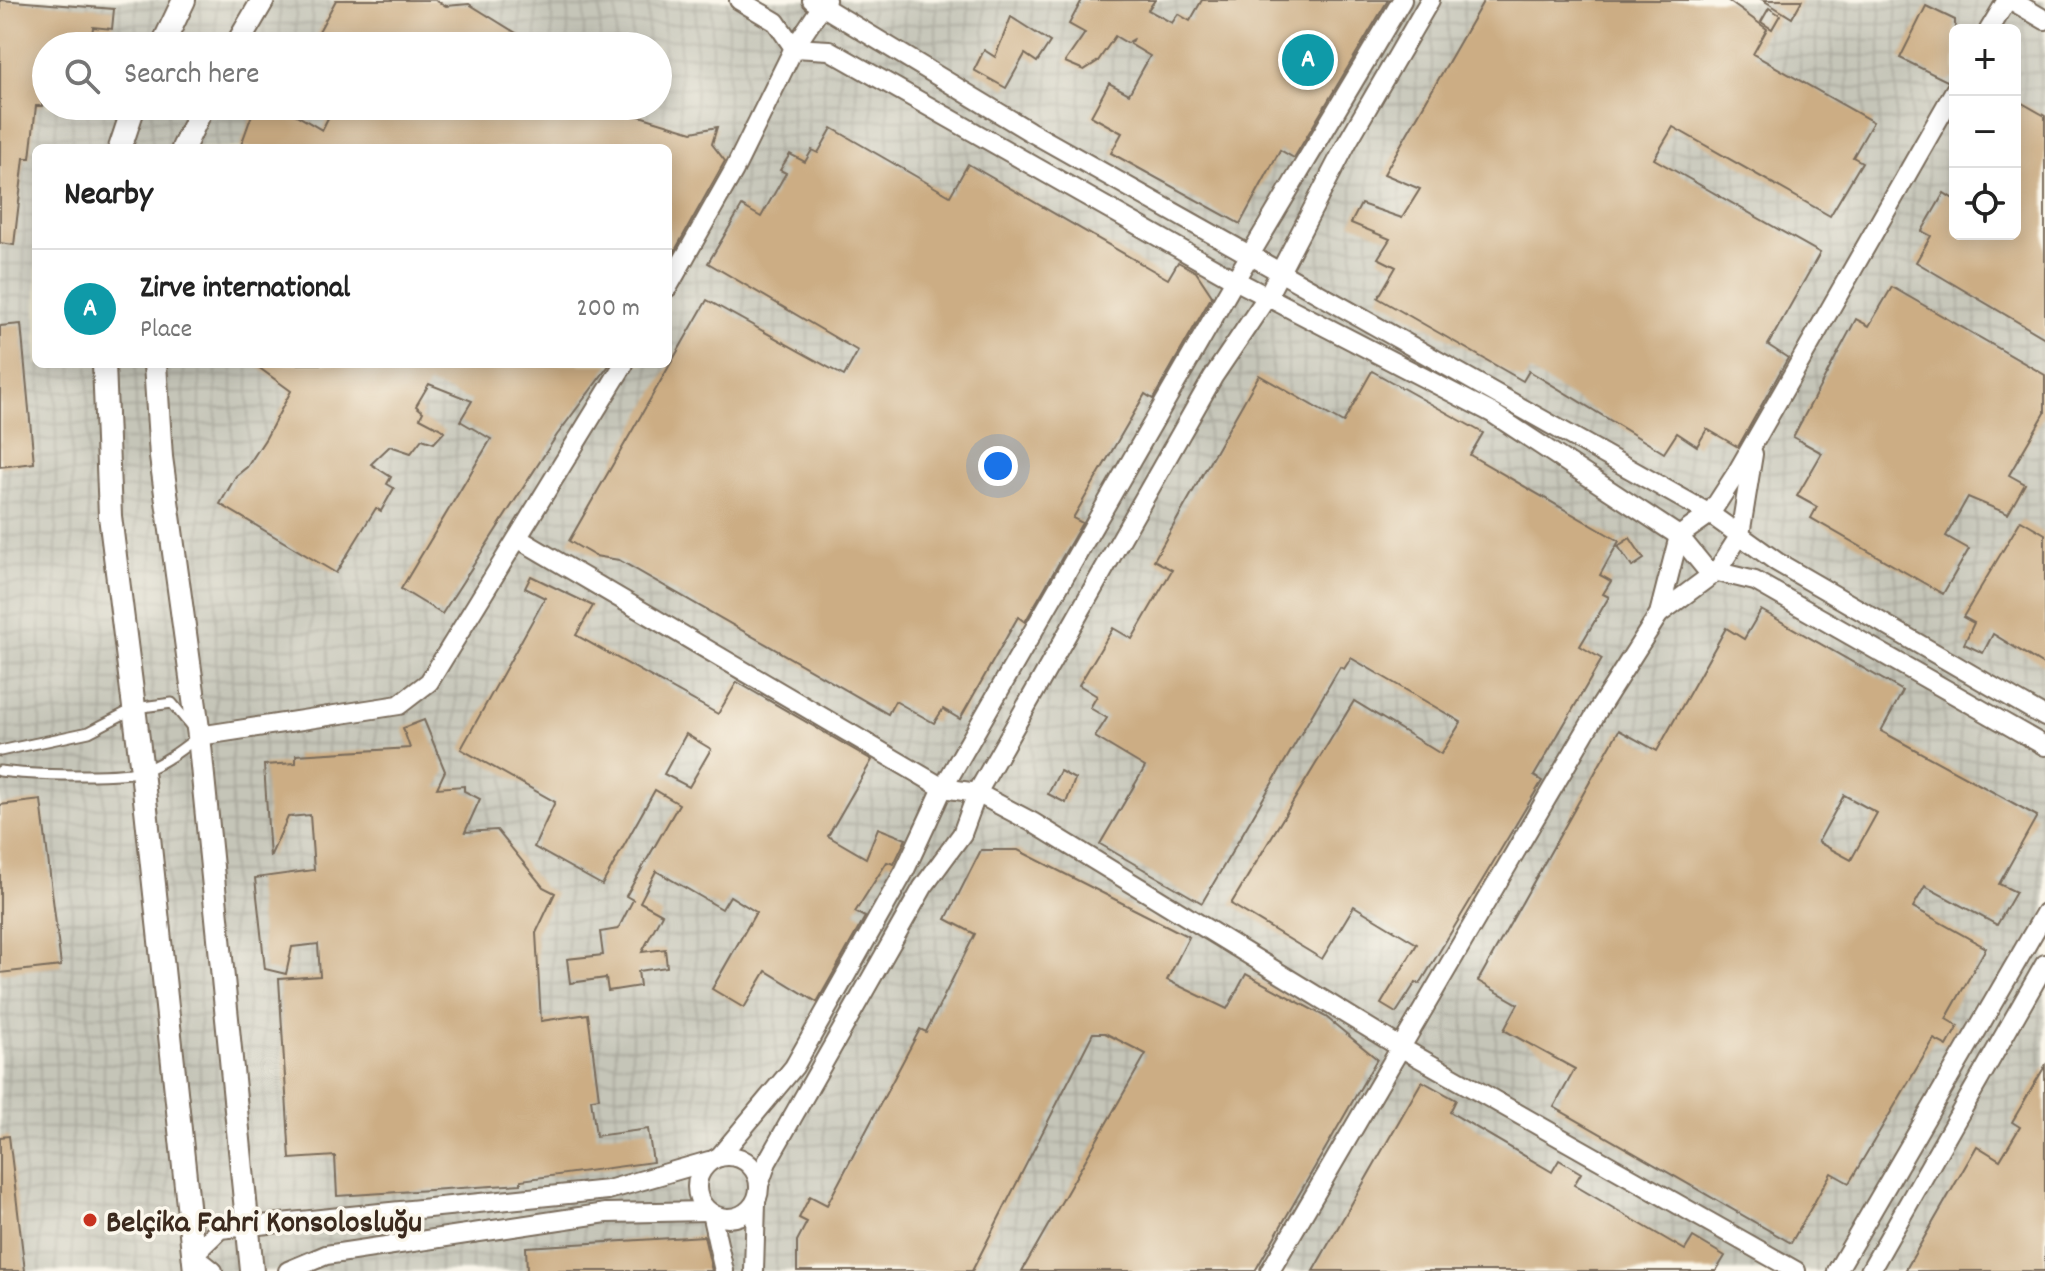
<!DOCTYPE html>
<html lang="en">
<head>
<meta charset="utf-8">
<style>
  body { margin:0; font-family:Dekko,sans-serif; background:#f6f6f6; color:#222 }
  .controls { position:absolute; right:24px; top:24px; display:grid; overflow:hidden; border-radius:12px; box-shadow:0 4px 20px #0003 }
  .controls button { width:72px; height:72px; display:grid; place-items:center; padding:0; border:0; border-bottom:2px solid #e0e0e0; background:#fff; color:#222; font:40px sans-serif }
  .you { position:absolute; left:998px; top:466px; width:28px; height:28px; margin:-20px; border:6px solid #fff; border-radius:50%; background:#1a73e8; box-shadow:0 0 0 12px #1a73e833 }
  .badge { display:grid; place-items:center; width:52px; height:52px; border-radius:50%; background:#c8321e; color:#fff; font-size:26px; font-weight:700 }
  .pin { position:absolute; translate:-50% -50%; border:4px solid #fff; box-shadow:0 2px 8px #0006 }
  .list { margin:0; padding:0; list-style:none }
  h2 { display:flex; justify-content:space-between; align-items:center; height:104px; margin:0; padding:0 32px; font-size:34px }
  h2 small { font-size:26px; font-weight:400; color:#767676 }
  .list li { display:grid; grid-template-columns:52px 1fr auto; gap:24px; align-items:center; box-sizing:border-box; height:120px; padding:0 32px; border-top:2px solid #e0e0e0 }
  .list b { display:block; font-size:30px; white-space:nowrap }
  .list p { margin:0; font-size:26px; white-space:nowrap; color:#767676 }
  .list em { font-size:26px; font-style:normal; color:#767676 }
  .icon { flex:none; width:44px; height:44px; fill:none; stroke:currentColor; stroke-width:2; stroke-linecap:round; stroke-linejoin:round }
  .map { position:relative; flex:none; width:2045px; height:1271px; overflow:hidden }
  .search { position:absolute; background:#fff; box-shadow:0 4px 20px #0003; left:32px; top:32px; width:640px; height:88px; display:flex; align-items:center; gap:20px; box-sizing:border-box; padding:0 28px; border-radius:44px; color:#767676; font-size:30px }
  .panel { position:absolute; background:#fff; box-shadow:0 4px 20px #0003; left:32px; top:144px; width:640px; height:224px; border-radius:12px }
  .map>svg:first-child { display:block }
</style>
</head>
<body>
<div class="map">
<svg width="2045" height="1271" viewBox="0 0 2045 1271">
  <defs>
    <pattern id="industrial-grid" width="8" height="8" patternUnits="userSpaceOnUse" patternTransform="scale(2)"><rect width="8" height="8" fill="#c5c5b8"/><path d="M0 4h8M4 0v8" fill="none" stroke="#aaa99e"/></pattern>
  </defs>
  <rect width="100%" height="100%" fill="#fbf7ec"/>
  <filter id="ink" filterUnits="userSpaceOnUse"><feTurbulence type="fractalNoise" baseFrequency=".0125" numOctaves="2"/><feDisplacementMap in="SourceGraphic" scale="16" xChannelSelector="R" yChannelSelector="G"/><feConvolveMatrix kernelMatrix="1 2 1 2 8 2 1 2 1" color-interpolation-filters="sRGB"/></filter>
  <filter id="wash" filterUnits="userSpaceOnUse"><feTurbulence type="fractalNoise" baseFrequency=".006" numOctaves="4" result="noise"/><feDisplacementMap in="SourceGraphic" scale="32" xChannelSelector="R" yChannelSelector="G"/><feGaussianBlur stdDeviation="1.8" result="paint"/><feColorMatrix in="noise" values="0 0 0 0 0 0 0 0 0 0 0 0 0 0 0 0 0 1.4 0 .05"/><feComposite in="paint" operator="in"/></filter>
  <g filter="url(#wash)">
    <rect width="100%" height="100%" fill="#efe8cc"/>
    <path fill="url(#industrial-grid)" fill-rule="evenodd" d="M0,0h2045v1271h-2045zM1955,30h60v204h-60zM46,46h612v60h-612zM36,148h632v216h-632z"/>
    <g id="blocks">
      <g fill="#ccad84" fill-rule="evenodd">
        <polygon points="0,0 114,9 112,29 93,27 91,46 46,46 42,106 36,106 30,158 24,158 14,245 0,243"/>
        <polygon points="336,0 435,0 446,6 469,4 537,46 311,46"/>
        <polygon points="1082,0 1155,0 1148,10 1172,23 1178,14 1190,21 1202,0 1388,0 1294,158 1280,150 1240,224 1111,153 1122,133 1091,116 1109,83 1129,94 1150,56 1130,44 1132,40 1127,43 1115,36 1098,61 1084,70 1065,62 1085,33 1069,24"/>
        <polygon points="1484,0 1727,0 1767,29 1753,54 1873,122 1853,157 1862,162 1830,216 1673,127 1654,159 1820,253 1768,345 1788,358 1738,447 1707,429 1697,446 1677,433 1664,453 1529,371 1523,381 1378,298 1396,267 1378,258 1390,239 1351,223 1361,204 1402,218 1420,189 1384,174"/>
        <polygon points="1763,0 1802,0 1792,18"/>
        <polygon points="1926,6 1955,20 1955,78 1947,81 1900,58"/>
        <polygon points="1769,8 1780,15 1772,29 1761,22"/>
        <polygon points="1011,17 1050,42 1037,62 1025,54 1006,88 974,70 984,50 995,57"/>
        <polygon points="2015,99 2045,116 2045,338 1916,262 1931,236 1922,231 1944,193 1955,200 1955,234 2015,234"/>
        <polygon points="255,106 281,106 322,130 334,106 634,106 633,114 692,132 717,127 712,144 725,161 668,263 668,148 240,148"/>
        <polygon points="832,128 950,196 968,164 1168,279 1178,262 1196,272 1212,296 1153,399 1145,394 1073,518 1082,523 1025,622 1018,617 960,719 943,709 934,723 895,701 888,714 619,560 595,556 569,541 707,300 844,376 858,351 708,263 742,206 761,217 786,173 780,170 790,154 805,162 812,150 818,153"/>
        <polygon points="1892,287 2045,375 2045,413 2009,475 2025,484 2008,514 1968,497 1946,536 1969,549 1943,594 1811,518 1817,507 1797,496 1822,453 1793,437 1856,319 1869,326"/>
        <polygon points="21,324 34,463 0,467 0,326"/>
        <polygon points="254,364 610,364 557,435 442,614 401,589 491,439 460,421 472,401 429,384 416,406 423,412 420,418 445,431 434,443 422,439 411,453 390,446 371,464 391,477 387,484 394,488 381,511 376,508 336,573 220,504 236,476 247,467 266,438 291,391"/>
        <polygon points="1372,371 1483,433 1470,455 1619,541 1600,575 1611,581 1603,594 1609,597 1580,646 1602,659 1534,776 1542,781 1420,984 1416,982 1396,1013 1381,1004 1417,944 1354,906 1322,959 1231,904 1354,701 1441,754 1461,722 1351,658 1344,669 1340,667 1202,903 1100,844 1145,767 1095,737 1107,718 1090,708 1097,696 1079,685 1113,628 1132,639 1172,570 1154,560 1259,375 1343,423"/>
        <polygon points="2021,520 2045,534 2045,666 1993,634 1983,653 1964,644 1974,623 1963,617"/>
        <polygon points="1630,538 1644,559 1632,567 1618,546"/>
        <path d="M531,576l62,30 -17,29 142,79 19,-32 135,78 -44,76 38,22 12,-30 28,11 -12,25 -7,-2 -32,50 10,5 -48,85 -51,-31 -22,37 -32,-19 44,-77 -26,-16 -8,13 -66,-38 -16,31 22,12 -20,38 23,-3 2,18 -29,4 2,15 -32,5 -2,-13 -36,5 -3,-24 36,-4 -3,-23 18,-3 15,-29 -7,-4 53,-92 -24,-14 -53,95 -68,-38 21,-45 -94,-53 84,-151 -20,-10zM686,734l25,15 -22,38 -25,-13z"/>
        <path d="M1761,610l142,81 -22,40 156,85 -38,68 17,8 -19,33 -72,-39 -12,21 73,41 -40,71 12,7 -11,20 -13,-7 -85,144 -18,-10 -40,70 -237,-136 21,-38 -71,-39 14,-26 -40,-23 141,-251 38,21 69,-123 18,11zM1844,795l33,18 -26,47 -33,-18z"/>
        <polygon points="424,720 445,771 437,788 464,786 464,791 480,799 465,832 497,830 543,887 555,893 536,933 541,1021 588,1014 599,1098 591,1099 596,1136 648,1129 653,1162 521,1180 521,1184 337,1196 335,1156 290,1159 279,979 320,976 318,944 292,947 286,974 265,969 255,878 314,870 310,815 288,817 270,857 264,765 296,763 296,755 410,748 403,728"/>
        <polygon points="1060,771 1075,779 1066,803 1048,794"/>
        <polygon points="41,800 61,966 0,973 0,805"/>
        <polygon points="981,850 1018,850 1189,937 1167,980 1227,1009 1246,974 1326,1017 1377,1059 1255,1271 1022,1271 1146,1054 1105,1033 1093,1033 972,1271 797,1271 797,1241 807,1222 799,1218 810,1196 827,1205 920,1029 926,1032 975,934 946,919"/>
        <polygon points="2045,1066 2045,1271 1905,1271 1977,1146 2000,1160 2020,1127 2012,1122"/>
        <polygon points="1422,1081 1456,1100 1450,1112 1552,1172 1559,1160 1581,1173 1574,1185 1685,1250 1693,1237 1725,1256 1716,1271 1313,1271"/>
        <polygon points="9,1136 25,1271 0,1271 0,1137"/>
        <polygon points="704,1236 712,1271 527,1271 526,1247"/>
      </g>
    </g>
  </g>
  <g filter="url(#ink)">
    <use href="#blocks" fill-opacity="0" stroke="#7a6c5b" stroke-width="2"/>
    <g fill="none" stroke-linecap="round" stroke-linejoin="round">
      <defs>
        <path id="service" d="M0,751l89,-19 46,-24 37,-5 27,33c-17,13 -33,26 -54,34 -24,8 -117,5 -145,1"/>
        <g id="minor">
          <polyline points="739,0 776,22 794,48 829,50 1235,280 1492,413 1679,536 1706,569 1755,581 2045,746"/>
          <polyline points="812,0 1029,131 1710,514 1777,562 2045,717"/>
          <polyline points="2011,0 2045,20"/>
          <polyline points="1989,30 2007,0"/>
          <polyline points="668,287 734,170 794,48 826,0"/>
          <polyline points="519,539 943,788 977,793 1032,822 1400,1047 1796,1271"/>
          <polyline points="1659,614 1717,571 1740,535 1753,454"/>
          <polyline points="199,736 399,705 429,682 624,364"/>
          <circle cx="728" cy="1187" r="31"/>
          <polyline points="719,1157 794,1067 904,872 943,788 1235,280 1402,0"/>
          <polyline points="759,1185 767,1162 923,887 962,834 977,793 1213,377 1267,297 1348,141 1430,0"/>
          <polyline points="711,1213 724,1271"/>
          <polyline points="213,1271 193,1255 220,1229 608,1190 709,1161"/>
          <polyline points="288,1271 326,1255 606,1213 707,1211"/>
          <polyline points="754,1271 756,1202"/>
          <polyline points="1270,1271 1600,707 1659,614 1679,536 1710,514 1736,474 1955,90"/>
          <polyline points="1837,1271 2045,913"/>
          <polyline points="1870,1271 2045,964"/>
        </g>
        <g id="tertiary">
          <polyline points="162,46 184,0"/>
          <polyline points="236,46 263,0"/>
          <polyline points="120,148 134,106"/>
          <polyline points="183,148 203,106"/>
          <polyline points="104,364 110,516 142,771 195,1271"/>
          <polyline points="155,364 161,457 199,736 252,1271"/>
        </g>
      </defs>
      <use href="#service" stroke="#7a6c5b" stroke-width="13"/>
      <use href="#minor" stroke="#7a6c5b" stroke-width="22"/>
      <use href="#tertiary" stroke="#7a6c5b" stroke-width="26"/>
      <use href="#service" stroke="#fff" stroke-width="9"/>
      <use href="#minor" stroke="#fff" stroke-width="18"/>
      <use href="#tertiary" stroke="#fff" stroke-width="22"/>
    </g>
  </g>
  <circle fill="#c8321e" stroke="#fbf7ec" stroke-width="3" cx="90" cy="1220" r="8"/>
  <g text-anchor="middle" stroke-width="7" stroke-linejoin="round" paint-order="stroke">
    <g font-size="32" font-weight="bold" fill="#3b2a1e" stroke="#fbf7ec" text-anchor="start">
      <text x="106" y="1231">Belçika Fahri Konsolosluğu</text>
    </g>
  </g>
</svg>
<div class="controls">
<button>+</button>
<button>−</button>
<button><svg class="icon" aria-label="locate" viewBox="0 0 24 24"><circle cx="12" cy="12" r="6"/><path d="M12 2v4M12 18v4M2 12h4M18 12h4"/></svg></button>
</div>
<div class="you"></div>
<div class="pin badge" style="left:1308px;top:60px;background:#0f9aa8">A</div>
<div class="search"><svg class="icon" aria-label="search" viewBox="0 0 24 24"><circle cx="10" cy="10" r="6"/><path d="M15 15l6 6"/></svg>Search here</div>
<section class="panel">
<h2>Nearby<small></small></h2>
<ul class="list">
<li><span class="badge" style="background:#0f9aa8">A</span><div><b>Zirve international</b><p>Place</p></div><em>200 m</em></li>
</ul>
</section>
</div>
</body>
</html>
